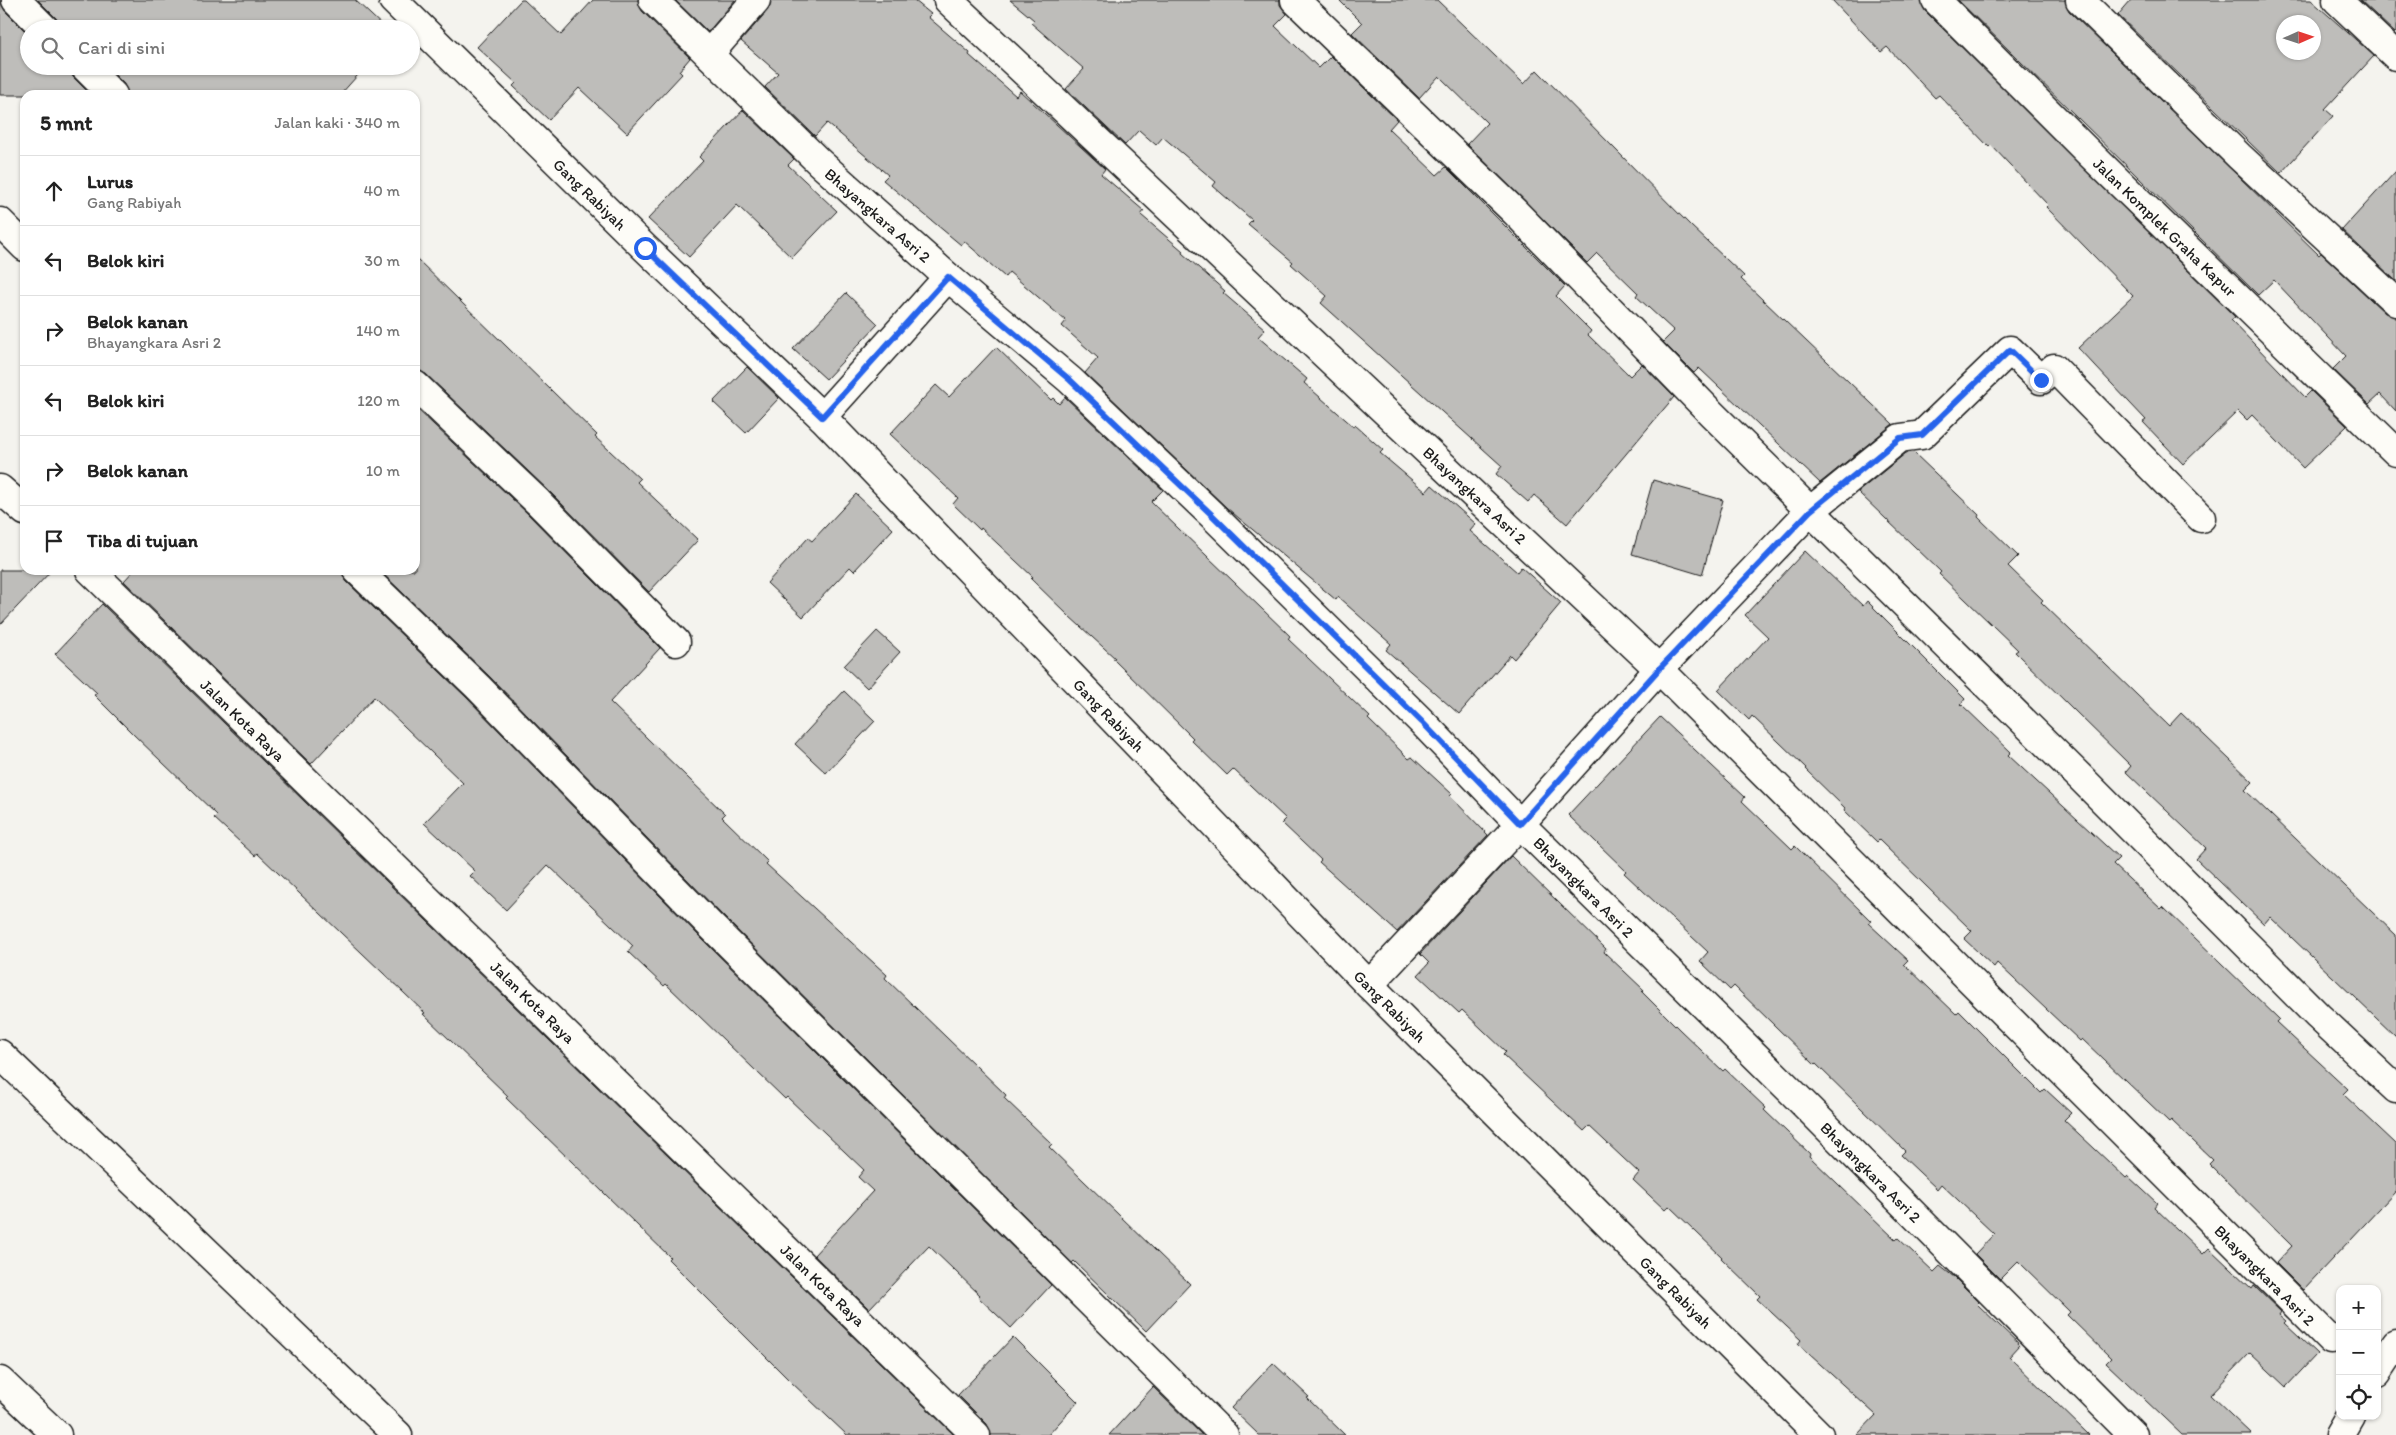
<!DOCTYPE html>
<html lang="id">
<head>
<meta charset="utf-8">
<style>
  body { margin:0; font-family:Itim,sans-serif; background:#f2f2f2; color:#222 }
  .controls { position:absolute; right:15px; bottom:15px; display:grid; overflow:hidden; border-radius:10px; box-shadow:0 1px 4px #0004 }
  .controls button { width:45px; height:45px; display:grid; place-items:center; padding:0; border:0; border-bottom:1px solid #e0e0e0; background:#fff; color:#222; font:25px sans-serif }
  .compass { position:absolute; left:2276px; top:15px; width:45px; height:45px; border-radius:50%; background:#fff; box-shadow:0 1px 4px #0004; rotate:87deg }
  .stop { position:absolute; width:15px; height:15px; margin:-11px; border:4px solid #2563eb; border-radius:50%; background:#fff }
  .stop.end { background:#2563eb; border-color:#fff; box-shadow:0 1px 5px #0008 }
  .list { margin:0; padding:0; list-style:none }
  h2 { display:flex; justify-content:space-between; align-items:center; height:65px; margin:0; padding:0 20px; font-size:21px }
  h2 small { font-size:16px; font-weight:400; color:#767676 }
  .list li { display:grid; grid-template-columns:32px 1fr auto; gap:15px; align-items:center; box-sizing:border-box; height:70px; padding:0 20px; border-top:1px solid #e0e0e0 }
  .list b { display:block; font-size:19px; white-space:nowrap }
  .list p { margin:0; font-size:16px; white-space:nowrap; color:#767676 }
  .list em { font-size:16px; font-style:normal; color:#767676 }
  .icon { flex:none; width:28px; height:28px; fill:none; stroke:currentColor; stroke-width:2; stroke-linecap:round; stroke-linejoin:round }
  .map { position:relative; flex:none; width:2396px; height:1435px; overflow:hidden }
  .search { position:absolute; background:#fff; box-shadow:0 1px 4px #0004; left:20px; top:20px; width:400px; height:55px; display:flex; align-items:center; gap:12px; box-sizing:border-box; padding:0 18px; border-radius:28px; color:#767676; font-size:19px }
  .panel { position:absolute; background:#fff; box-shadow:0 1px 4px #0004; left:20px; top:90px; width:400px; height:485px; border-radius:15px }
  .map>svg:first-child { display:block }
</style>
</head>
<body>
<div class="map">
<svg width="2396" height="1435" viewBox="0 0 2396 1435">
  <rect width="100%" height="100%" fill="#f4f3ee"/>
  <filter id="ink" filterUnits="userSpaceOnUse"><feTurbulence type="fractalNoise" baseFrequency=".02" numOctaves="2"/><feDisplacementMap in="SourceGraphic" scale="10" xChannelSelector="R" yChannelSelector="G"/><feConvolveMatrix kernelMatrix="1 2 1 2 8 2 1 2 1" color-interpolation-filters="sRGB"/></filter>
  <g filter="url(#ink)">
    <g fill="#bebdba" stroke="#1c1c1c" fill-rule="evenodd">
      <polygon points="0,0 5,11 29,35 29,66 69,66 73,77 91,95 0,95"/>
      <polygon points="38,0 355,0 386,29 60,29 56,18"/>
      <polygon points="521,0 524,0 561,35 593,0 638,0 642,11 690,58 679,71 682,74 627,133 579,88 549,120 513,86 516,83 477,47"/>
      <polygon points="675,0 735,0 708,32"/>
      <polygon points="771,0 914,0 931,14 928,17 970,53 969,55 1016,96 1020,91 1105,169 1101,174 1144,211 1141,215 1183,251 1182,253 1225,291 1223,293 1265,329 1258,337 1307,379 1304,383 1354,427 1355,425 1383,450 1380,453 1426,492 1432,485 1476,524 1470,531 1517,572 1521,567 1561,603 1514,659 1510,655 1459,714 1386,650 1391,644 1338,597 1336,600 1227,508 1085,373 1098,358 1062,326 1066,321 1009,272 1005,277 964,241 961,245 883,180 888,175 827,123 815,136 765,87 778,73 741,41 768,10"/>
      <polygon points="1010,0 1280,0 1280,5 1287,14 1275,26 1319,68 1331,56 1397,120 1389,129 1437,175 1446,167 1565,286 1556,296 1591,331 1588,335 1630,376 1642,364 1674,397 1567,524 1534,495 1528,502 1496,474 1502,466 1321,303 1327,296 1291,264 1293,262 1248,224 1252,220 1213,186 1216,182 1163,137 1156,145 1139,130 1125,145 1066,89 1084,69 1031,23 1034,20"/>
      <polygon points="1339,0 1437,0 1524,84 1537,70 1691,226 1744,276 1741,279 1893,424 1820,483 1699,368 1694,373 1663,342 1674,331 1636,296 1638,293 1597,253 1587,263 1467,144 1487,123 1439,76 1419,98 1352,33 1362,23"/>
      <polygon points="1832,0 1921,0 1925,11 2235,317 2231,320 2305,397 2311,391 2347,426 2303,468 2252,415 2247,420 2238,411 2183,464 2143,422 2146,420 2078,348 2133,296 2046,207 2048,205 1991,145 1989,147 1939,95 1935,98 1887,47 1881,52"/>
      <polygon points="1958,0 2065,0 2069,11 2319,255 2321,253 2385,313 2396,317 2396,411 2380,394 2369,404 2333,369 2346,356 2274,280 2258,295"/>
      <path d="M2131,0h180l63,56 -49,53 8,7 -52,57 -163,-158zM2284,22h30v30h-30z"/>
      <polygon points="2360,0 2396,0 2396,32 2395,33"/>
      <polygon points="106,66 366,66 340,95 128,95 124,84"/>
      <polygon points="743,110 794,159 788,165 837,211 792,258 737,205 689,257 648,219 703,161 699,157"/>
      <polygon points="2396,171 2396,281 2342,230"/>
      <polygon points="415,257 597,435 595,437 640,479 637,482 698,540 649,592 549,491 426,374 415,370"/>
      <polygon points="846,293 878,324 826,379 793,349"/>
      <polygon points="996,347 1051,400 1053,398 1059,404 1065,397 1163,490 1151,502 1290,636 1288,639 1370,717 1368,719 1409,759 1412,757 1452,794 1450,796 1488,835 1397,932 1319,862 1321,860 1282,823 1286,819 1233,769 1227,775 1191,740 1193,738 1113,659 1115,658 1069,616 1031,579 1033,577 981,528 980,530 953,504 958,498 890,434 936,385 949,397"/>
      <polygon points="747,367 779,398 746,433 713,402"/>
      <polygon points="415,407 527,513 660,648 610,702 725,814 722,817 768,862 766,864 887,975 885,978 1006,1095 1004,1098 1052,1144 1049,1147 1190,1284 1146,1331 1074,1261 1072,1263 722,915 489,676 379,570 415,570"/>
      <polygon points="1913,452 1979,515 1978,517 2018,556 2008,566 2043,600 2041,602 2169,726 2181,713 2253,782 2245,790 2396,935 2396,1037 2270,917 2264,924 2196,859 2206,848 2126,772 2131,766 2015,652 2018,650 1939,574 1941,572 1858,492 1906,453"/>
      <polygon points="1653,480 1723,500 1702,575 1632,554"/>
      <polygon points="856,494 893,529 854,571 850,567 803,617 767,583 808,538 812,541"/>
      <polygon points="1805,551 1863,606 1867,601 1965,699 1961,704 2011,752 2008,755 2119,858 2113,864 2161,909 2163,907 2279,1019 2276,1022 2348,1089 2343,1094 2396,1144 2396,1191 2303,1290 2276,1263 2292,1246 2209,1164 2213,1160 2171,1120 2169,1122 2082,1039 2080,1041 1997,963 1994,967 1964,939 1972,931 1879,840 1877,842 1844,810 1845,808 1805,769 1806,768 1752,716 1749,720 1718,690 1768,637 1745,615"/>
      <polygon points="0,570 52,570 0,625"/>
      <polygon points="134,570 342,570 346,581 467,698 700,937 1051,1285 1011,1328 978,1297 980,1295 929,1246 869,1309 814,1255 873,1191 858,1177 864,1170 787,1097 785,1099 666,984 664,986 628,952 633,946 548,865 506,910 470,876 475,871 424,823 463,783 374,697 311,764 124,581"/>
      <polygon points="102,604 954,1435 847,1435 791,1382 668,1259 670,1257 506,1098 508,1096 423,1014 425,1013 257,853 255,856 214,818 217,815 133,734 94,695 97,693 55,654"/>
      <polygon points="877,631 900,652 867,688 844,666"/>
      <polygon points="844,691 875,721 826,773 795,744"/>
      <polygon points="1660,717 1745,797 1742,801 1792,849 1795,846 1871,921 1868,923 1908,960 1904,964 1956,1014 1959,1011 2041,1093 2045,1089 2071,1113 2064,1120 2126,1178 2128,1176 2157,1203 2154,1207 2203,1254 2209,1248 2252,1289 2254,1286 2281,1312 2279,1315 2286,1321 2284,1323 2317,1354 2286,1387 2250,1353 2210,1395 2252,1435 2182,1435 2106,1363 2111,1358 2067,1315 2070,1312 2018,1261 2000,1279 1975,1254 1994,1234 1941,1184 1937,1189 1901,1155 1905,1151 1816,1064 1815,1065 1734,986 1730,990 1700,961 1708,952 1624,873 1626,871 1568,815"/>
      <polygon points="1511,856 1606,949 1604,952 1644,990 1642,992 1680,1030 1723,1071 1725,1069 1766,1108 1764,1110 1810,1154 1809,1156 1896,1240 1898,1238 1934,1272 1940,1266 1954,1277 1979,1302 1977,1304 2020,1345 2009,1357 2089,1435 1857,1435 1876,1415 1798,1344 1801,1340 1757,1299 1760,1296 1721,1258 1722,1257 1669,1206 1665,1210 1633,1180 1639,1173 1589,1126 1584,1131 1503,1055 1506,1052 1462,1010 1459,1013 1418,975 1429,963 1420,954"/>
      <polygon points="1013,1337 1078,1402 1048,1435 991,1435 987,1424 958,1395"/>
      <polygon points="1273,1363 1309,1397 1307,1398 1345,1435 1259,1435 1231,1408"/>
      <polygon points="1153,1387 1202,1435 1109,1435"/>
    </g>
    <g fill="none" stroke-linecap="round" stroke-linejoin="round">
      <defs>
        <g id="street">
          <polyline points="16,0 45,29"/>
          <polyline points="393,0 645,248 822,417 1369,985 1819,1435"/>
          <polyline points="653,0 819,162 948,277 1070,380 1211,514 1422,722 1520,824 1790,1090 2133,1435"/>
          <polyline points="948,0 1659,669 2331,1340"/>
          <polyline points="1295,0 1515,212 1712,414 2081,778 2318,1016 2396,1089"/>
          <polyline points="1936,0 2089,153 2396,452"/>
          <polyline points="2080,0 2239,156 2396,302"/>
          <polyline points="2337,0 2396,56"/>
          <polyline points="709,54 756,0"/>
          <polyline points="84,66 113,95"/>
          <polyline points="0,222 25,247"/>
          <polyline points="415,385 538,502 676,642"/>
          <polyline points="822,417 948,277"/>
          <polyline points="0,489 25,511"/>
          <polyline points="90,570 976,1435"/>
          <polyline points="357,570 478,687 711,926 1224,1435"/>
          <polyline points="1369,985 1520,824 1659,669 1810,511 1900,438 1922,435 2010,350 2041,380 2054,368 2201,518"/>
          <polyline points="0,1054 398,1435"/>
          <polyline points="2377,1373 2396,1344"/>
          <polyline points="0,1381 57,1435"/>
          <polyline points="2339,1435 2350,1416"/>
        </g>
      </defs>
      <use href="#street" stroke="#1c1c1c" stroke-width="31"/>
      <use href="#street" stroke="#fdfcf7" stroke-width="28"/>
    </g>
  </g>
  <g fill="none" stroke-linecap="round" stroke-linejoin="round" filter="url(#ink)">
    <polyline stroke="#2563eb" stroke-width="6" points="645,248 822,417 948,277 1070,380 1211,514 1422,722 1520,824 1659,669 1810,511 1900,438 1922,435 2010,350 2041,380"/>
  </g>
  <g text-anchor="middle" stroke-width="4" stroke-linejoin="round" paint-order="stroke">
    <g font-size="16" fill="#1c1c1c" stroke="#fdfcf7">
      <text transform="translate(590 194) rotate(44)" y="6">Gang Rabiyah</text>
      <text transform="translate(878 215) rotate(41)" y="6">Bhayangkara Asri 2</text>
      <text transform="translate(2165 227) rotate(44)" y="6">Jalan Komplek Graha Kapur</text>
      <text transform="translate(1475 495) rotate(43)" y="6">Bhayangkara Asri 2</text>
      <text transform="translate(1109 715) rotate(46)" y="6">Gang Rabiyah</text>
      <text transform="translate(243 720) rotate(44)" y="6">Jalan Kota Raya</text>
      <text transform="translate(1584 887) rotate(45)" y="6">Bhayangkara Asri 2</text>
      <text transform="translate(533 1002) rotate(44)" y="6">Jalan Kota Raya</text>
      <text transform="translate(1390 1006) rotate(45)" y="6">Gang Rabiyah</text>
      <text transform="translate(1871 1172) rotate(45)" y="6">Bhayangkara Asri 2</text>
      <text transform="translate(2265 1275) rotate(45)" y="6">Bhayangkara Asri 2</text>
      <text transform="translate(823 1285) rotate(44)" y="6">Jalan Kota Raya</text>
      <text transform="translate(1676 1292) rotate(45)" y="6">Gang Rabiyah</text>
    </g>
  </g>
</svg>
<div class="controls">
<button>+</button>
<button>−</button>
<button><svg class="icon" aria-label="locate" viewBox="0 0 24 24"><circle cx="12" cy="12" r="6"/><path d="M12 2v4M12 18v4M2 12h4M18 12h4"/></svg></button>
</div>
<svg class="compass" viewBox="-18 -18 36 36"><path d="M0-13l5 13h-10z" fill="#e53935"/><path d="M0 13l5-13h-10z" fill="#767676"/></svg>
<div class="stop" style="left:645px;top:248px"></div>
<div class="stop end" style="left:2041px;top:380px"></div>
<div class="search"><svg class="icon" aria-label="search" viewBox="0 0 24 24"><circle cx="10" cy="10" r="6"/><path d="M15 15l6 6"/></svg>Cari di sini</div>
<section class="panel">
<h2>5 mnt<small>Jalan kaki · 340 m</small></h2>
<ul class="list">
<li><svg class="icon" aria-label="ahead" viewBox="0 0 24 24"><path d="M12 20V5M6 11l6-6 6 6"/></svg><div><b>Lurus</b><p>Gang Rabiyah</p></div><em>40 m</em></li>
<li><svg class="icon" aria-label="left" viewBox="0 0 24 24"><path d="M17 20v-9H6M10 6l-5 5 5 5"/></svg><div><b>Belok kiri</b></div><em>30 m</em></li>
<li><svg class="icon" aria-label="right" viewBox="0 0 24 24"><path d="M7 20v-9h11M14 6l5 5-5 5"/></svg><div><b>Belok kanan</b><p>Bhayangkara Asri 2</p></div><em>140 m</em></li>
<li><svg class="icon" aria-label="left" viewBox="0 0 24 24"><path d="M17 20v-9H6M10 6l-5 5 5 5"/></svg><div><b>Belok kiri</b></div><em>120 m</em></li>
<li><svg class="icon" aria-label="right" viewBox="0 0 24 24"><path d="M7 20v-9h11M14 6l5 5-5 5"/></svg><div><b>Belok kanan</b></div><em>10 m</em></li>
<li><svg class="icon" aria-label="arrive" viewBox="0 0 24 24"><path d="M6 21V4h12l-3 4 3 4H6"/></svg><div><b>Tiba di tujuan</b></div></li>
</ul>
</section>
</div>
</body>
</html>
